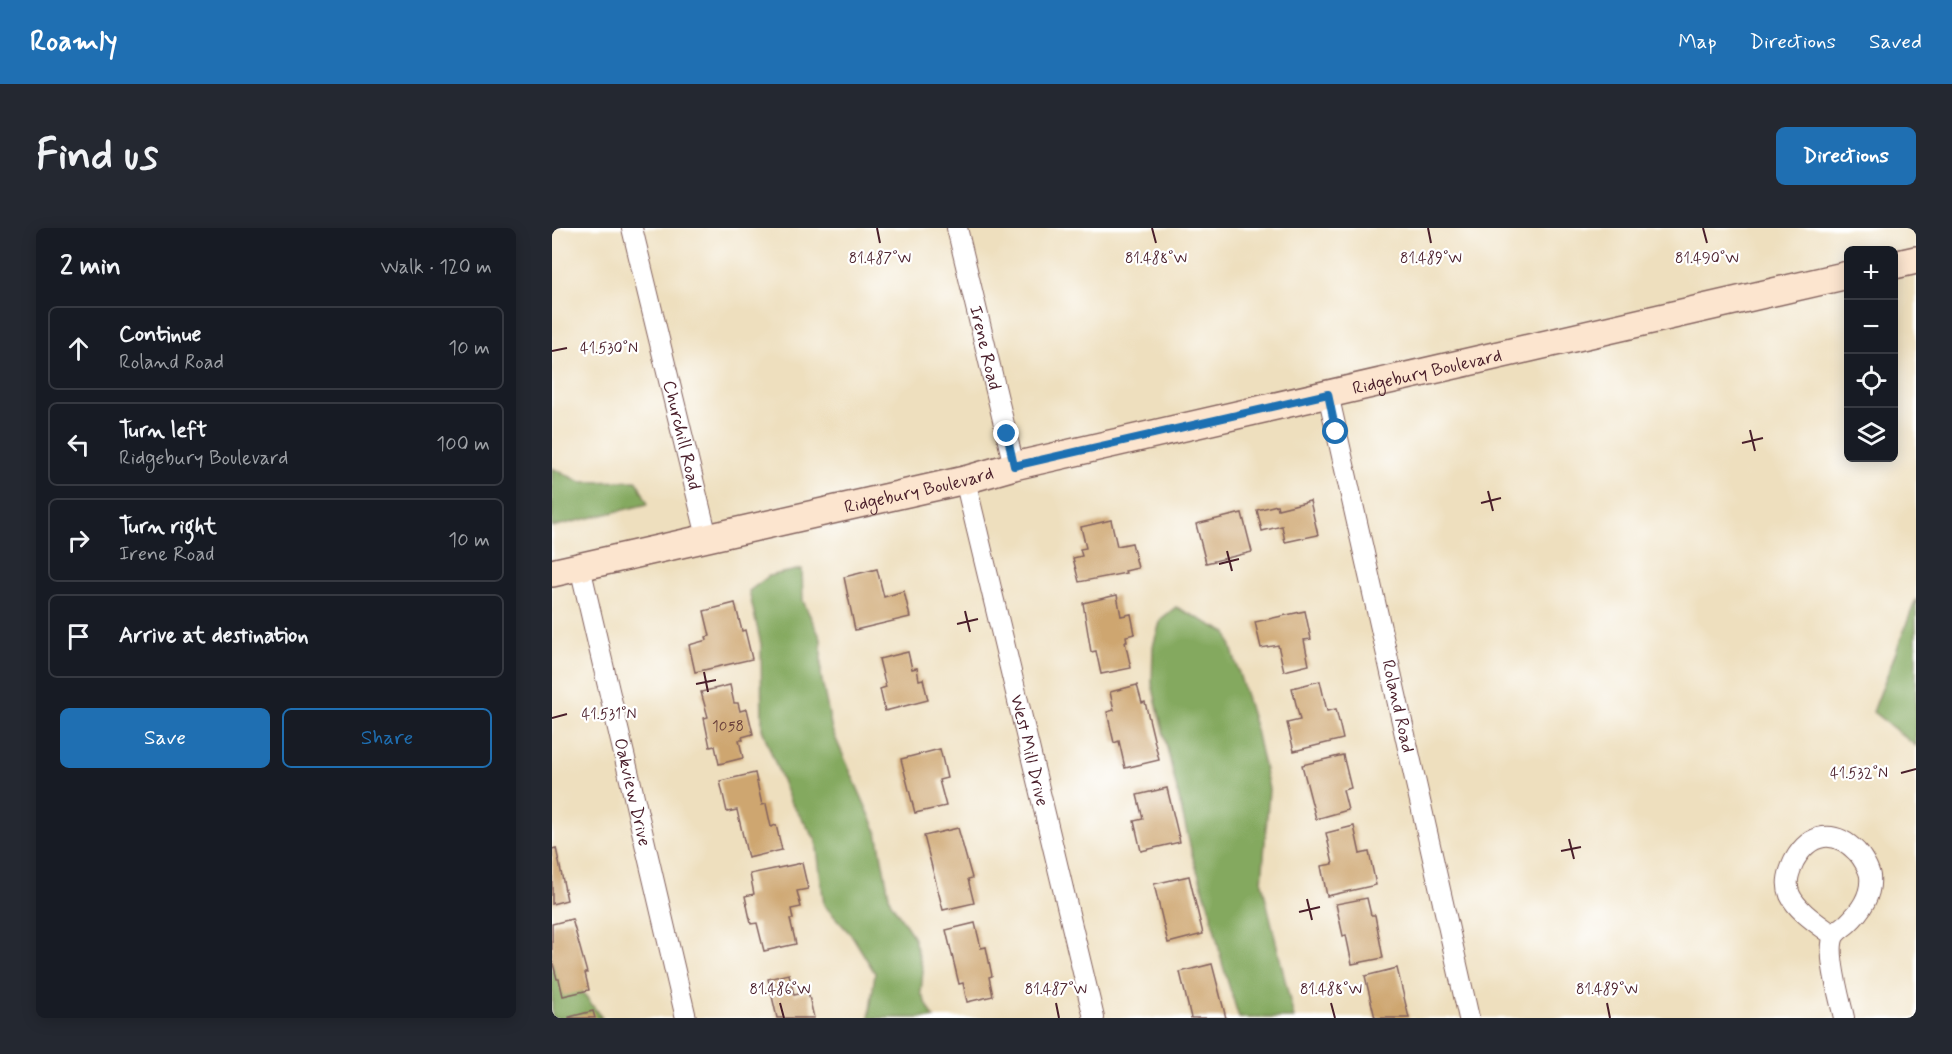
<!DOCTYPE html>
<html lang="en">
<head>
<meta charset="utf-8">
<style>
  body { margin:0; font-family:Mynerve,sans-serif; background:#242831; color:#f1f3f6 }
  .controls { position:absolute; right:18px; top:18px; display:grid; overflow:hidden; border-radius:9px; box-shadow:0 3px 15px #0003 }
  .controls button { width:54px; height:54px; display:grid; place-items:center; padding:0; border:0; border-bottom:2px solid #363941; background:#171b24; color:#f1f3f6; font:30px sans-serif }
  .stop { position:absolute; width:18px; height:18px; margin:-14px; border:4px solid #1f6fb2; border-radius:50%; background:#fff }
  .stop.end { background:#1f6fb2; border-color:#fff; box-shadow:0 2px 6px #0008 }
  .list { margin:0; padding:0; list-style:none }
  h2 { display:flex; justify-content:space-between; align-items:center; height:78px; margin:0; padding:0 24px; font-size:26px }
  h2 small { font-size:20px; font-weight:400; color:#9ea1a6 }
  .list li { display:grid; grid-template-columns:39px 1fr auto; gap:18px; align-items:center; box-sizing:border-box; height:84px; margin:0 12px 12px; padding:0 12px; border:2px solid #363941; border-radius:9px }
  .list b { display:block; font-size:22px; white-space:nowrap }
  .list p { margin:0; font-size:20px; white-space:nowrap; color:#9ea1a6 }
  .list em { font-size:20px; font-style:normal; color:#9ea1a6 }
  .actions { display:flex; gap:12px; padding:18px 24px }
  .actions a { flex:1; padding:14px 0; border:2px solid #1f6fb2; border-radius:9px; text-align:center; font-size:21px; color:#1f6fb2 }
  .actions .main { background:#1f6fb2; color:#fff }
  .icon { flex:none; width:33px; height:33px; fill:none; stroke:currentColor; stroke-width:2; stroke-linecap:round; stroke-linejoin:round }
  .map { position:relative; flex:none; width:1364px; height:790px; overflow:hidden; border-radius:9px }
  header { display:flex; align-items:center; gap:36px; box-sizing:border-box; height:84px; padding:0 30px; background:#1f6fb2; color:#fff }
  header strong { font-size:28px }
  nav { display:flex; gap:33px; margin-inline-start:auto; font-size:21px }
  .intro { display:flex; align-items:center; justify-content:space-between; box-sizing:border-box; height:144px; padding:0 36px }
  h1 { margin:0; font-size:42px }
  .button { padding:15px 27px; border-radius:9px; background:#1f6fb2; color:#fff; font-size:21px; font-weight:700 }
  main { display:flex; gap:36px; padding:0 36px }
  aside { flex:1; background:#171b24; border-radius:9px; box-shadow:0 3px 15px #0003 }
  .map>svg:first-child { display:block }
</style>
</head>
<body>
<header>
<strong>Roamly</strong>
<nav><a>Map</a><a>Directions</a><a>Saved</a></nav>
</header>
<div class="intro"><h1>Find us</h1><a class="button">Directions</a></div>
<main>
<aside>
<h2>2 min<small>Walk · 120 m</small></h2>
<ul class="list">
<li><svg class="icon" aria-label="ahead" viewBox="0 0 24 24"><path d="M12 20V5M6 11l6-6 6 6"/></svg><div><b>Continue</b><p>Roland Road</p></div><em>10 m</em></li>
<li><svg class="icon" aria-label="left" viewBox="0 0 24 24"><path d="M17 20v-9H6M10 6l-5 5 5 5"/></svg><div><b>Turn left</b><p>Ridgebury Boulevard</p></div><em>100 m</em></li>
<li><svg class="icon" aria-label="right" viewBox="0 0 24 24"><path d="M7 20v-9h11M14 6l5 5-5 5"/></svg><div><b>Turn right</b><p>Irene Road</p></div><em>10 m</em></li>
<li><svg class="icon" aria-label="arrive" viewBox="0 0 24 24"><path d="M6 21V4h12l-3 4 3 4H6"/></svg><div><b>Arrive at destination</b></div></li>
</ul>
<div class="actions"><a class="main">Save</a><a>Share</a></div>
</aside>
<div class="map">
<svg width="1364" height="790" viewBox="0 0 1364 790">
  <rect width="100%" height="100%" fill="#fff"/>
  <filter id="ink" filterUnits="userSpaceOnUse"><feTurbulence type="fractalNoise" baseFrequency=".0167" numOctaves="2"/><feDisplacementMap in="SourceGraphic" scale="12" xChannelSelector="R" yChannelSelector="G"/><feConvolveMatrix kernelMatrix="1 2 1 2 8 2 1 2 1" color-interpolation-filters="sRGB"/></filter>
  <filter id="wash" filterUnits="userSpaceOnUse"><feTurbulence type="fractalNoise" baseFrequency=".008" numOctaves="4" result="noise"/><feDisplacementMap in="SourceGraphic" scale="24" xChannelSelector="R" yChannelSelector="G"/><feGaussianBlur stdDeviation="1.35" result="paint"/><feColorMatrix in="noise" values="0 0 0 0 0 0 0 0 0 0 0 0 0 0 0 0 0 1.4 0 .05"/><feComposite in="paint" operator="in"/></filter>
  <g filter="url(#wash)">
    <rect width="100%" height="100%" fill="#eedfbe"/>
    <g fill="#84a95e" stroke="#676444" stroke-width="1.5">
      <polygon points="0,240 29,254 85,253 96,276 0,299"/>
      <polygon points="250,341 251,373 269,411 269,448 280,502 325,604 338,673 361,708 371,742 369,765 382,790 317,790 323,745 301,709 272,677 264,612 238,573 210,501 209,416 197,363 217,348"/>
      <polygon points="1364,371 1364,518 1321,484"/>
      <polygon points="624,379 675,405 704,502 717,561 710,655 742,790 687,790 671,738 658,682 641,630 600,456 601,418 609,391"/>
      <polygon points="0,723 50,790 0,790"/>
    </g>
    <g id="blocks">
      <g fill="#cea670">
        <polygon points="758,273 766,307 733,314 730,298 710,303 705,282 725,277 726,281"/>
        <polygon points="690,285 700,324 654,335 644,296"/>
        <polygon points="559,292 565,318 580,315 586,340 573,343 574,345 527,354 521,330 530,328 528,321 534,320 529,299"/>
        <polygon points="325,341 332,369 352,363 358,389 303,402 292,349"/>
        <polygon points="565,367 569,388 579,386 583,406 574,408 575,414 573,414 579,440 549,446 544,423 539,424 531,375"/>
        <polygon points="183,375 190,403 193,402 200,431 143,444 137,417 155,412 154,409 158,408 152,383"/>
        <polygon points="753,383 759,411 752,412 757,437 732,443 726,417 709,420 703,394"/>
        <polygon points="356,424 360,441 365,440 367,452 371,451 376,472 333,483 328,461 334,459 327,431"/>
        <polygon points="768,453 775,483 784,481 791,511 742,523 735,495 748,492 740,460"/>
        <polygon points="178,457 182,475 186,475 188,483 195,481 201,506 190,509 191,512 187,512 191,530 167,536 163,518 158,519 152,490 156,489 149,464"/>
        <polygon points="585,457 590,475 593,474 607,532 573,540 567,513 562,515 555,484 562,482 558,464"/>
        <polygon points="388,521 395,550 387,552 394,578 363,585 349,531"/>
        <polygon points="791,527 799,560 791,562 796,582 764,591 750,537"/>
        <polygon points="203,545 210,577 214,576 219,599 224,597 230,622 196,630 185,582 175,584 168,553"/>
        <polygon points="615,560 628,614 589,623 582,593 591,591 585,567"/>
        <polygon points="802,598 808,626 817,624 824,657 775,668 769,638 781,636 774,605"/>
        <polygon points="406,600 420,650 416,651 422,675 391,682 372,608"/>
        <polygon points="4,620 15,672 0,676 0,621"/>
        <polygon points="250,635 256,661 245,663 249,679 239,681 241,691 238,691 244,716 212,723 205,695 199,696 193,668 202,666 198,646"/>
        <polygon points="637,648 651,706 616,715 602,656"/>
        <polygon points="815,670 819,687 823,687 831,730 800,736 794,707 791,708 784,676"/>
        <polygon points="20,691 35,745 33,745 37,762 11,768 7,751 5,751 0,732 0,696"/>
        <polygon points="423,695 429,720 434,719 440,748 437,749 441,768 415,774 411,755 407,756 394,702"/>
        <polygon points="660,736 674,790 639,790 628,744"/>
        <polygon points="845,740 857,790 823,790 813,748"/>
        <polygon points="237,746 242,767 256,764 262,790 225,790 216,751"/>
        <polygon points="41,783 43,790 17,790 17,789"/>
      </g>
    </g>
  </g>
  <g filter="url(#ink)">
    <use href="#blocks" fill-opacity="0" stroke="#83625e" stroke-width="1.5"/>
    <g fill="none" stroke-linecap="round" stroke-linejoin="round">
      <defs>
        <g id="street">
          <path id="s1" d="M80,0l75,309"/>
          <path id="s2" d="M405,0l57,238"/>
          <path id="s3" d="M776,166l141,624"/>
          <path id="s4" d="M413,252l129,538"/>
          <path id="s5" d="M28,339l106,451"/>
          <path d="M1282,708c-14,-11 -36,-24 -44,-41 -5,-12 -1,-23 4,-34 16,-29 41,-32 63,-9 5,5 12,17 13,24 2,19 -10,36 -23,48 -4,3 -11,8 -13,12 -8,17 6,63 10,82"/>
        </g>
        <g id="secondary">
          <polyline points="1342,37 1364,32"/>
          <path id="s6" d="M0,345l413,-93 49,-14 834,-191"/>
        </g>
      </defs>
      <use href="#street" stroke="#83625e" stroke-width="22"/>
      <use href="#secondary" stroke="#83625e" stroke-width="30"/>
      <use href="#street" stroke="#fff" stroke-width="20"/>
      <use href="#secondary" stroke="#fce5cf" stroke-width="27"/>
    </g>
  </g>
  <g fill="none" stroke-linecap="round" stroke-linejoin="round" filter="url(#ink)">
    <polyline stroke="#1f6fb2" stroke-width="8" points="455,206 462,238 776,166 784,204"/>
  </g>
  <path fill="none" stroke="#4a1f2b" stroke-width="2" d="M325,0l3,15M600,0l4,15M876,0l3,15M1151,0l4,15M0,123l15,-3M1198,202l5,21M1190,215l21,-5M936,263l5,20M929,275l20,-5M675,323l5,20M667,336l20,-5M413,383l5,21M405,396l21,-5M152,444l4,20M144,456l20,-4M0,490l15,-4M1349,545l15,-4M1017,611l5,20M1009,623l20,-4M755,671l5,21M747,684l21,-5M228,775l4,15M504,775l3,15M779,775l4,15M1055,775l3,15"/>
  <g text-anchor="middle" stroke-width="4.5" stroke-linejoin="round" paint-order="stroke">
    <g font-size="15" fill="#6b413c">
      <text x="176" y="503">1058</text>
    </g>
    <g font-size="18" fill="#4a1f2b" stroke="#fff">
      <text dy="6" stroke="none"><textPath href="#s2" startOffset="123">Irene Road</textPath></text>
      <text dy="6" stroke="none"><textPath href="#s6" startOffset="898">Ridgebury Boulevard</textPath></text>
      <text dy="6" stroke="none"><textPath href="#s1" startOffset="213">Churchill Road</textPath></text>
      <text dy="6" stroke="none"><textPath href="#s6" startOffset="376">Ridgebury Boulevard</textPath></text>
      <text dy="6" stroke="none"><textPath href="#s3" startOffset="320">Roland Road</textPath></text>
      <text dy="6" stroke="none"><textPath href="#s4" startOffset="278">West Mill Drive</textPath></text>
      <text dy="6" stroke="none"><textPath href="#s5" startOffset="231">Oakview Drive</textPath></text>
    </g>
  </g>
  <g font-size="15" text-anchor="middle" fill="#4a1f2b" stroke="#fff" stroke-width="4.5" stroke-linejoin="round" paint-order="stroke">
    <text x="328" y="35">81.487°W</text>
    <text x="604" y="35">81.488°W</text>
    <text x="879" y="35">81.489°W</text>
    <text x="1155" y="35">81.490°W</text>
    <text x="57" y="125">41.530°N</text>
    <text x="57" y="491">41.531°N</text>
    <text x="1307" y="550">41.532°N</text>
    <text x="228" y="766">81.486°W</text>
    <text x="504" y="766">81.487°W</text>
    <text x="779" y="766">81.488°W</text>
    <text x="1055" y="766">81.489°W</text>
  </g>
</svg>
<div class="controls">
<button>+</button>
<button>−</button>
<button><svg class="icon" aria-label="locate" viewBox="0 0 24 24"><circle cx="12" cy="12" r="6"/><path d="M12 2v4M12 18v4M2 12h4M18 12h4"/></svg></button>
<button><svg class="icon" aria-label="layers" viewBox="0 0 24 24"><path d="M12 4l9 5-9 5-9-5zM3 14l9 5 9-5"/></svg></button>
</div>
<div class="stop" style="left:784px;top:204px"></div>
<div class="stop end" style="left:455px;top:206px"></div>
</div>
</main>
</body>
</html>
